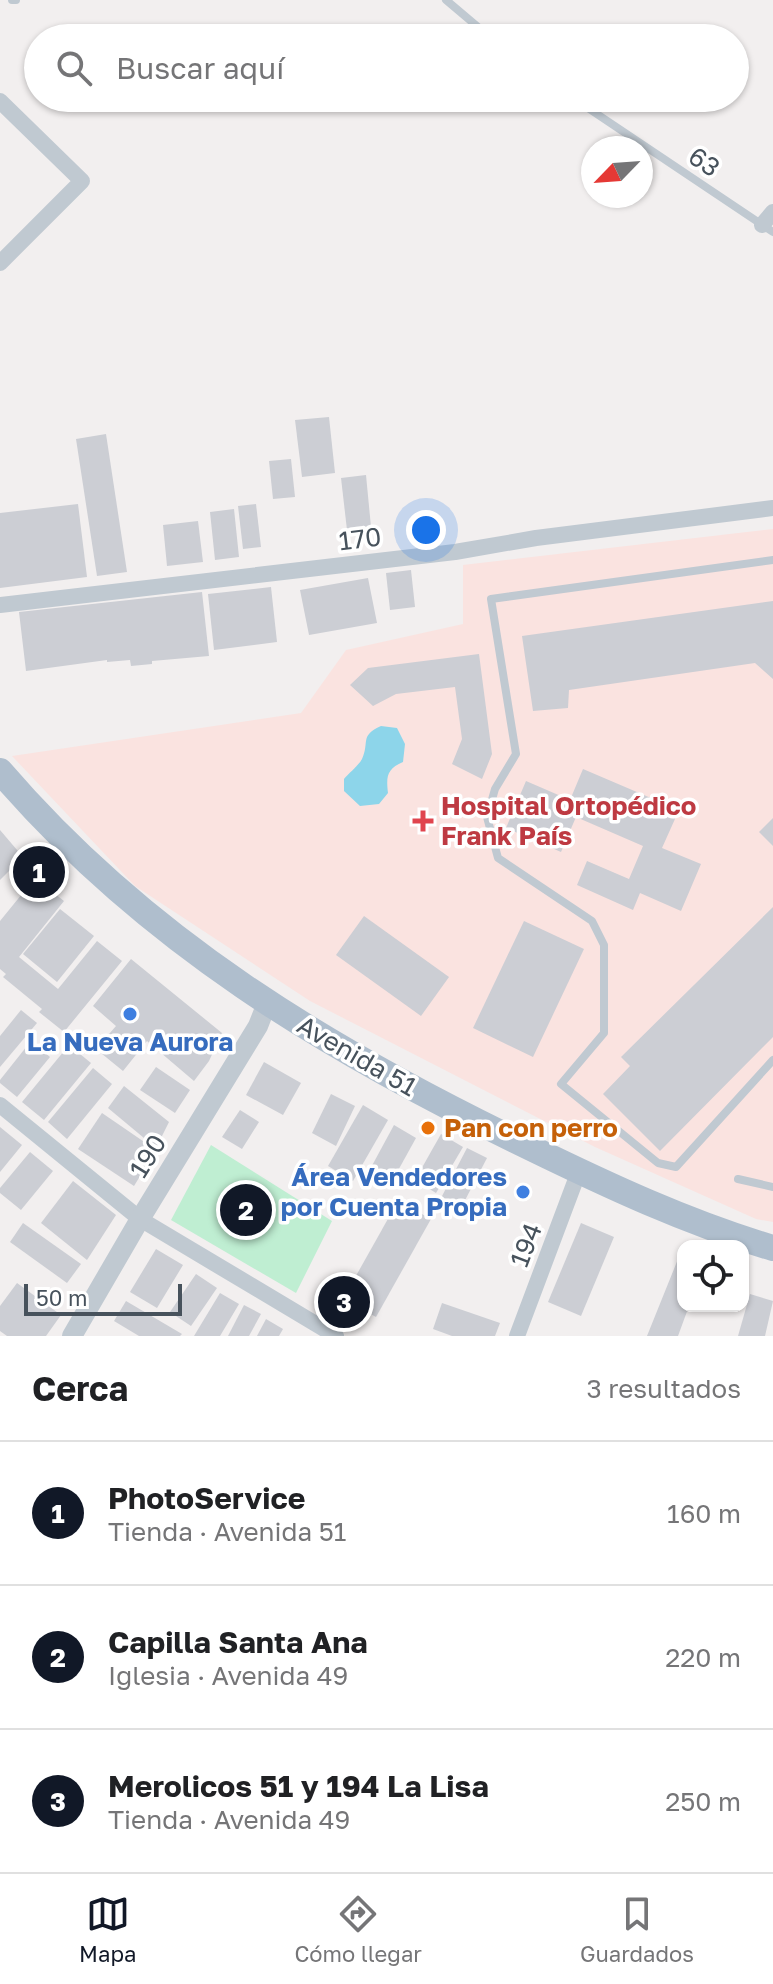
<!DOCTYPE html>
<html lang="es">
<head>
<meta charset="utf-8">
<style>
  body { margin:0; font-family:"Golos Text",sans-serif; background:#f6f6f6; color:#202124 }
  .controls { position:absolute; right:24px; bottom:24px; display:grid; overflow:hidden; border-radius:16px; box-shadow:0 2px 6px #0004 }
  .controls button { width:72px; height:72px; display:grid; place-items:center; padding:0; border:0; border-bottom:2px solid #e0e0e0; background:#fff; color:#202124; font:40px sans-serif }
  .compass { position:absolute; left:581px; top:136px; width:72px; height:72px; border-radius:50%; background:#fff; box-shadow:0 2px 6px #0004; rotate:245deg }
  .scale { position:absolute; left:24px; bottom:20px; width:158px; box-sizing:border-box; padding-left:8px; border:4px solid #47525c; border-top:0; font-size:22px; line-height:28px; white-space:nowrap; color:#47525c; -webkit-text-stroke:6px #fff; paint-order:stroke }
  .you { position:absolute; left:426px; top:530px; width:28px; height:28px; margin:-20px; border:6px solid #fff; border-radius:50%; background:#1a73e8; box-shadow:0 0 0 12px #1a73e833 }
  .badge { display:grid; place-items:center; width:52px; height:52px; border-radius:50%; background:#111827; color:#fff; font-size:26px; font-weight:700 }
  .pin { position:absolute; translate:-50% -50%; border:4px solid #fff; box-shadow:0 2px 8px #0006 }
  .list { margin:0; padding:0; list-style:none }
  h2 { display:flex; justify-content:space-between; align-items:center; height:104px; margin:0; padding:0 32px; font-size:34px }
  h2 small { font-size:26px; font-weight:400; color:#757577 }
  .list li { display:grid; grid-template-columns:52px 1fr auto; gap:24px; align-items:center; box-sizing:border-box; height:144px; padding:0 32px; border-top:2px solid #e0e0e0 }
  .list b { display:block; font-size:30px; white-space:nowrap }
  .list p { margin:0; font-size:26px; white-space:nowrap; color:#757577 }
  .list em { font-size:26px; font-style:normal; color:#757577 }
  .icon { flex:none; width:44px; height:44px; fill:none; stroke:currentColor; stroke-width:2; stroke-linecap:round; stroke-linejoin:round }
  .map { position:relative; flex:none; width:773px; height:1336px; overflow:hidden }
  .search { position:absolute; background:#fff; box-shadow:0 2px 6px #0004; left:24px; right:24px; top:24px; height:88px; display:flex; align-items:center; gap:20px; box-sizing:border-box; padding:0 28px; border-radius:44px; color:#757577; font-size:30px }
  .sheet { height:536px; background:#fff }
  nav { display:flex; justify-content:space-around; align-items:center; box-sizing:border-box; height:112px; border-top:2px solid #e0e0e0; background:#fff; font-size:22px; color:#757577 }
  nav a { display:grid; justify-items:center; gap:4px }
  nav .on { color:#111827 }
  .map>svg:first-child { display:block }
</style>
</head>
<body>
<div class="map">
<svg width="773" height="1336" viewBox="0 0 773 1336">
  <rect width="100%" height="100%" fill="#f2efef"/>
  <polygon fill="#fae3e0" points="773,529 773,1222 756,1219 595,1147 310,1001 135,886 12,756 301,713 346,650 463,624 463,565"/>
  <polygon fill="#bfeed2" points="211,1145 332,1221 296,1293 171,1220"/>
  <path fill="#8dd5ea" d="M381,726l16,2 8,16 -2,18c-16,7 -17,14 -15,31l-9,11 -19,2 -16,-15v-12c5,-6 15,-14 18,-20 8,-17 -3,-23 19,-33z"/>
  <g fill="#ccced4">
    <polygon points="329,417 335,473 302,477 295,420"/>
    <polygon points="106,434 127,572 97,576 76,439"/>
    <polygon points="291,459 295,497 273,499 269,461"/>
    <polygon points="366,475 371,527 347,530 341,478"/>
    <polygon points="78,504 87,577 0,588 0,513"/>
    <polygon points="256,504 261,547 243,549 238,506"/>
    <polygon points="234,509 239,557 215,560 210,512"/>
    <polygon points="198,521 203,562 167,566 163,525"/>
    <polygon points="411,570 415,607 390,610 386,573"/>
    <polygon points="368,578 377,623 309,635 300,590"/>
    <polygon points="271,587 277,642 214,650 208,594"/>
    <polygon points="202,592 209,656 152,661 152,664 131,666 130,660 107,662 107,660 26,671 19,612"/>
    <polygon points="773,601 773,679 755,663 569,690 568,708 533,711 522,636"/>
    <polygon points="479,654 492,754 482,779 452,764 462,739 455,687 396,694 373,706 350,685 368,668"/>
    <polygon points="583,769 679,810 662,848 701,864 681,911 640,893 633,910 577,885 587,861 629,879 643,846 576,817 561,852 506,828 526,781 570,800"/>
    <polygon points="773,818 773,846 759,832"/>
    <polygon points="0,830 23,857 0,880"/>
    <polygon points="35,878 64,901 19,957 58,989 97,941 122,961 64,1032 39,1012 42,1009 3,977 6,974 0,969 0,921"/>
    <polygon points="773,907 773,1037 660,1151 603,1094 630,1066 621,1057"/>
    <polygon points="60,909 94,936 57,982 23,954"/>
    <polygon points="364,916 449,977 421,1016 336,955"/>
    <polygon points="524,921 584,949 533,1057 473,1028"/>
    <polygon points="131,959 222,1033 209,1061 194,1081 147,1041 123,1071 96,1049 116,1026 93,1006"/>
    <polygon points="21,1010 37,1023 0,1067 0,1036"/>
    <polygon points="31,1041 50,1057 17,1097 0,1083 0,1080"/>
    <polygon points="69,1045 91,1063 44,1120 22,1102"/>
    <polygon points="264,1062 301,1083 283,1115 246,1095"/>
    <polygon points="156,1067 190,1090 175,1113 140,1090"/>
    <polygon points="93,1068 112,1084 67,1139 48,1122"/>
    <polygon points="124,1086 169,1122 156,1148 108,1108"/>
    <polygon points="331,1094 355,1106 336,1146 312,1133"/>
    <polygon points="363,1105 388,1120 353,1181 328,1166"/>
    <polygon points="240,1110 259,1122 242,1149 222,1137"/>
    <polygon points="102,1113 156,1150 134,1186 78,1149"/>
    <polygon points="394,1125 416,1138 390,1185 368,1173"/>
    <polygon points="0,1127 22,1145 0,1172"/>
    <polygon points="441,1134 463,1147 436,1193 415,1180"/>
    <polygon points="467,1148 487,1158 461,1208 441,1198"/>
    <polygon points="30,1152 53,1171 21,1210 0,1193 0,1188"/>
    <polygon points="73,1181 116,1215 87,1260 41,1223"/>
    <polygon points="233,1183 274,1218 258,1237 217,1203"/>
    <polygon points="398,1201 431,1219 376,1317 343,1299"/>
    <polygon points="23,1223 81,1264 67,1283 10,1242"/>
    <polygon points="581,1223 614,1237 581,1316 548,1302"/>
    <polygon points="156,1249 183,1265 157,1308 130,1292"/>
    <polygon points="678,1259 683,1261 683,1306 689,1306 678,1336 647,1336"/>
    <polygon points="196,1274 217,1288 191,1326 170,1312"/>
    <polygon points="17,1283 61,1315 46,1336 7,1336 0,1331 0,1306"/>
    <polygon points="220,1293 239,1304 220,1336 194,1336"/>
    <polygon points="750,1294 773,1301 765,1336 738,1336"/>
    <polygon points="126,1301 182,1334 180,1336 139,1336 114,1321"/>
    <polygon points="442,1303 500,1323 495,1336 452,1336 433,1329"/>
    <polygon points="244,1305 261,1314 249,1336 228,1336"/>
    <polygon points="266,1319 283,1329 279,1336 257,1336"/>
  </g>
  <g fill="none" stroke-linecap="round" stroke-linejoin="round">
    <g stroke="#c0c9d1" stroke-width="8">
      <polyline points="12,0 16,0"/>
      <polyline points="446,0 491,38"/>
      <polyline points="573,98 773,232"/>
      <polyline points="773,560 491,599 516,754 495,789 487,817 498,858 592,921 604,945 604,1033 561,1084 658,1163 676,1167 773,1060"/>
      <polyline points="738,1179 773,1187"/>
    </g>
    <g stroke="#c0c9d1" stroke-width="16">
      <polyline points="0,101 82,181 0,263"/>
      <polyline points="762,225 773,212"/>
      <polyline points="0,605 455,552 536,538 773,508"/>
      <polyline points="0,1105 140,1219 336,1336"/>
      <polyline points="517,1336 579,1171"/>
    </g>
    <polyline stroke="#c0c9d1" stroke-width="20" points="72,1336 140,1219 258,1026 267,1003"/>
    <path stroke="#afbecd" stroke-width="26" d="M0,771c146,170 328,279 527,375 80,39 161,77 246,102"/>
  </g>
  <path fill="#e0444e" stroke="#fff" stroke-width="3" d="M419 809h8v8h8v8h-8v8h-8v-8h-8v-8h8z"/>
  <g fill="#3f7fe0" stroke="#fff" stroke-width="3">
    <circle cx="130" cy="1014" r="8"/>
    <circle cx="523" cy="1192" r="8"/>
  </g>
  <circle fill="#e8710a" stroke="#fff" stroke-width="3" cx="428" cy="1128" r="8"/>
  <g text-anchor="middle" stroke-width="7" stroke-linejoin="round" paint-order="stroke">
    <g font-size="26" fill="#47525c" stroke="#fff">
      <text transform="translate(704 162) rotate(34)" y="9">63</text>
      <text transform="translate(360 539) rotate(-7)" y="9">170</text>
      <text transform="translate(357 1056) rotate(30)" y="9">Avenida 51</text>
      <text transform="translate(148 1156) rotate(-58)" y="9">190</text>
      <text transform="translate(526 1245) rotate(-69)" y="9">194</text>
    </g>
    <g font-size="26" font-weight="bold" fill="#be3a42" stroke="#fff" text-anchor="start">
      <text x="441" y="815">Hospital Ortopédico<tspan x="441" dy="30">Frank País</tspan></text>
    </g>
    <g font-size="26" font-weight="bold" fill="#366cbe" stroke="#fff">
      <text x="130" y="1051">La Nueva Aurora</text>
      <text x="507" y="1186" text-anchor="end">Área Vendedores<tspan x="507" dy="30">por Cuenta Propia</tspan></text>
    </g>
    <g font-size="26" font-weight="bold" fill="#c56008" stroke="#fff" text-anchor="start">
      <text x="444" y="1137">Pan con perro</text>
    </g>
  </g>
</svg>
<div class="controls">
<button><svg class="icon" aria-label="locate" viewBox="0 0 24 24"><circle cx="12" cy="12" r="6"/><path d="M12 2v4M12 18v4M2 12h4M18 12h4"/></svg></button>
</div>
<svg class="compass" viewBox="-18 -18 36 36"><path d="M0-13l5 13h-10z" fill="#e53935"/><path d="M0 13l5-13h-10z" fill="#757577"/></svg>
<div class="scale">50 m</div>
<div class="you"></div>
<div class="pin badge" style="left:39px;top:872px">1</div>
<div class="pin badge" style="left:246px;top:1210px">2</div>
<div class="pin badge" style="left:344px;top:1302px">3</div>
<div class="search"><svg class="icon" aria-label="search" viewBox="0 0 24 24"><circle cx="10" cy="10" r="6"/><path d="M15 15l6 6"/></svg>Buscar aquí</div>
</div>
<section class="sheet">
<h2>Cerca<small>3 resultados</small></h2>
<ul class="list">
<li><span class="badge">1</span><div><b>PhotoService</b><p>Tienda · Avenida 51</p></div><em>160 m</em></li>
<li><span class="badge">2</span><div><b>Capilla Santa Ana</b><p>Iglesia · Avenida 49</p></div><em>220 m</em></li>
<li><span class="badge">3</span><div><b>Merolicos 51 y 194 La Lisa</b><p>Tienda · Avenida 49</p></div><em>250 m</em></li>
</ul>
</section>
<nav>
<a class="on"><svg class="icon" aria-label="map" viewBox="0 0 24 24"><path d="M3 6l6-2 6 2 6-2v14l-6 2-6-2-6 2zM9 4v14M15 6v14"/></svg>Mapa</a>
<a><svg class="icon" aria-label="directions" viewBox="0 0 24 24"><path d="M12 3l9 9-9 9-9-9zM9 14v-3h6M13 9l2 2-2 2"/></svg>Cómo llegar</a>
<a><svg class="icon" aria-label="saved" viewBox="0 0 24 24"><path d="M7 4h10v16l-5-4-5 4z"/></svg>Guardados</a>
</nav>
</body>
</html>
